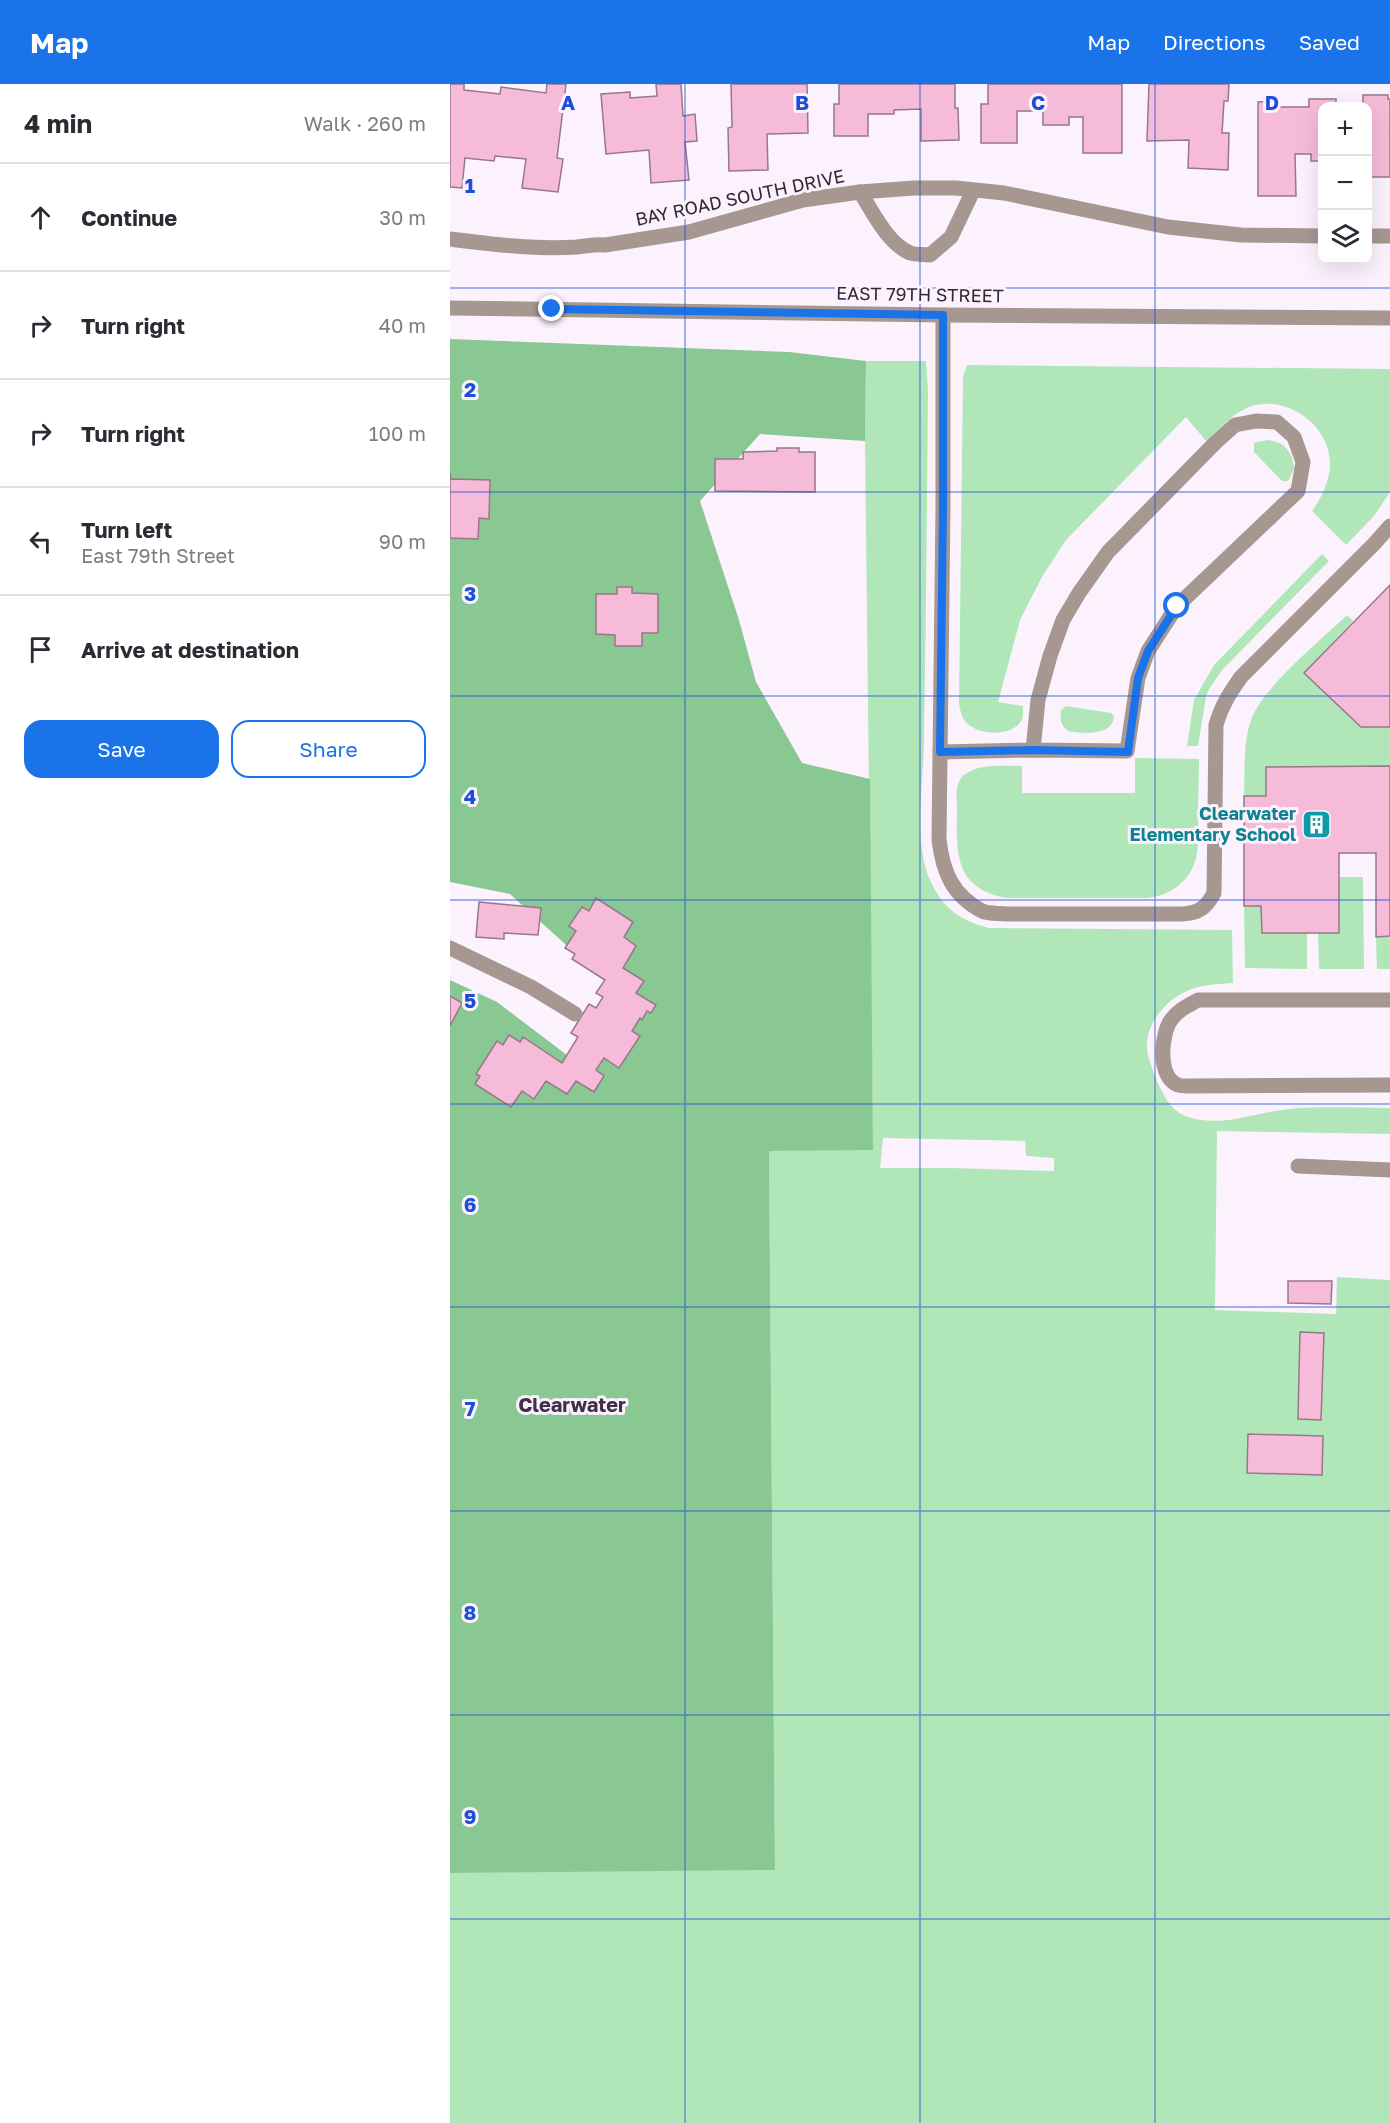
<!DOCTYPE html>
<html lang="en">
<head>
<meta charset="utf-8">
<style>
  body { margin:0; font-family:"Golos Text",sans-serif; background:#f2f2f3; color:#2b2b33 }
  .controls { position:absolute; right:18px; top:18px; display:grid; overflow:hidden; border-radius:12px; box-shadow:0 6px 24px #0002 }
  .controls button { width:54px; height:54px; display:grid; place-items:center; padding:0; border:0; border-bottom:2px solid #e1e1e2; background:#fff; color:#2b2b33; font:30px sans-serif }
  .stop { position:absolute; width:18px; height:18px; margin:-14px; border:4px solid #1a73e8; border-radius:50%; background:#fff }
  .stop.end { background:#1a73e8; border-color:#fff; box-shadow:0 2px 6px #0008 }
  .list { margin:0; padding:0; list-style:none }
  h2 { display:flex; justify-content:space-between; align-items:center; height:78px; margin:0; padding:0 24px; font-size:26px }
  h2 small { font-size:20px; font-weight:400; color:#7c7c81 }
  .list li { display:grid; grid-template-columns:39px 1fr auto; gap:18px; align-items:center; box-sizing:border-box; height:108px; padding:0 24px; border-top:2px solid #e1e1e2 }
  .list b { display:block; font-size:22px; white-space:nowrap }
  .list p { margin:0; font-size:20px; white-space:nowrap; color:#7c7c81 }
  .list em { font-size:20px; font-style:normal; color:#7c7c81 }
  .actions { display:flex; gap:12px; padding:18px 24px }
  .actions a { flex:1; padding:14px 0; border:2px solid #1a73e8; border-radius:18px; text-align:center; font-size:21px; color:#1a73e8 }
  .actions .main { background:#1a73e8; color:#fff }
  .icon { flex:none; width:33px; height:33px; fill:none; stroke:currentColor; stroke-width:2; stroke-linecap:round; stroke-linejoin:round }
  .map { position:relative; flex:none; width:940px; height:2039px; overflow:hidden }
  header { display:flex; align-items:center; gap:36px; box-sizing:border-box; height:84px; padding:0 30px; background:#1a73e8; color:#fff }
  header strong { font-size:28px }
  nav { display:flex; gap:33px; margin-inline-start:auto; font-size:21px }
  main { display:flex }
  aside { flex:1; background:#fff }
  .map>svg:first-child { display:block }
</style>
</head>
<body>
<header>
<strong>Map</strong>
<nav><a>Map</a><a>Directions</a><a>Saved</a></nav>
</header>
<main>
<aside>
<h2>4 min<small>Walk · 260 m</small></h2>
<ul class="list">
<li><svg class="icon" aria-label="ahead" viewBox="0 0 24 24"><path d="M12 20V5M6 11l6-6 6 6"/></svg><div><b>Continue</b></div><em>30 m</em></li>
<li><svg class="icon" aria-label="right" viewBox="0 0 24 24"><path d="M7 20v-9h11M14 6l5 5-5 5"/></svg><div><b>Turn right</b></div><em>40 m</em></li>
<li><svg class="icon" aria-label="right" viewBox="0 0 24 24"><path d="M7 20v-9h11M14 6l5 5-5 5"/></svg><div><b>Turn right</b></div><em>100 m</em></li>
<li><svg class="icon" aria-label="left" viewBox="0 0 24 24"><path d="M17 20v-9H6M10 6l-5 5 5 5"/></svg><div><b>Turn left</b><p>East 79th Street</p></div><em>90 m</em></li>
<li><svg class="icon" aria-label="arrive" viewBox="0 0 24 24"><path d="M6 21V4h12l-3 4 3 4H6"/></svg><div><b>Arrive at destination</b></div></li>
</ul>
<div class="actions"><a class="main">Save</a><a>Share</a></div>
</aside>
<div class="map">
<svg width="940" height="2039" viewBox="0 0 940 2039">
  <rect width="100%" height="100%" fill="#fcf2fe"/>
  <g fill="#b1e7b8" fill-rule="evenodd">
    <path d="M416,277h60l2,29c-1,116 -2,232 -4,348 0,43 -12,105 7,144 13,28 30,38 58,46l243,2 1,53c-13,1 -27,1 -41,6 -25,8 -51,38 -44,66 2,9 6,18 9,26 6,14 14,29 28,35 36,13 69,-4 104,-7 33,-3 68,-1 101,-1v26l-173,-3 -2,179 121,4 1,-37 53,3v843h-940v-250l325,-4 -6,-718 104,-2 -8,-708zM433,1054l142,3 1,15 28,2v13l-103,-3h-71z"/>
    <path d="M517,281l423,4v123l-16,24 -28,29 -34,-34c9,-12 18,-31 18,-46 1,-42 -51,-77 -89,-54 -12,7 -24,20 -35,30l-20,-24 -120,123 -23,35 -23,45 -22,82 25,4c0,6 1,13 -4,18 -11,13 -44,11 -54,-3 -4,-5 -5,-12 -6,-18l4,-326z"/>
    <path d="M817,356c17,1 26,12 27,29l-6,12h-6l-28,-29v-9z"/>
    <polygon points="872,470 879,477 773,585 759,605 756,613 748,662 737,662 744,616 764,581"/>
    <path d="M897,531l6,6 -49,52 57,53 29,1v39l-124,1v29h-22c1,-23 -1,-51 6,-73 10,-34 70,-82 97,-108z"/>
    <path d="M616,622l45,7 3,3c-1,20 -31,18 -46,15 -8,-7 -8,-11 -7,-21z"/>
    <path d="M685,674l64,1c0,19 -1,38 -1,56 0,12 1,26 -1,38 -4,27 -26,43 -51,45h-140c-51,-10 -50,-44 -49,-88 0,-10 -3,-27 7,-35 15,-12 39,-9 58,-9v27h113z"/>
    <polygon points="889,793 913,793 914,885 869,885 868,849 889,848"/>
    <polygon points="794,822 811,822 812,849 857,849 857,885 795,884"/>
    <polygon points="940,852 940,885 927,885 926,853"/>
  </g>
  <polygon fill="#89c892" points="0,255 339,268 416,277 415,357 310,350 250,417 289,536 306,598 352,679 420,695 423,1066 319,1067 325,1786 0,1789 0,896 47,918 130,981 182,921 60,810 0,798"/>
  <g fill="#f7bbda" stroke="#977788" stroke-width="1.5">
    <polygon points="0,0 14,0 14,6 50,10 51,3 96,9 97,0 116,0 107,74 113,75 108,108 72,104 76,75 45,72 44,77 15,74 12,104 0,103"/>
    <polygon points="206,0 231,0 233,32 245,30 247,57 235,58 239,96 201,99 199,66 156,70 151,10 180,8 180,14 207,12"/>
    <polygon points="281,0 357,0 358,49 317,50 318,86 279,87 278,44 282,43"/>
    <polygon points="389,0 505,0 505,24 508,24 509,56 471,57 471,25 444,26 444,30 418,30 418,52 384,52 384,20 389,20"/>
    <polygon points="538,0 672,0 672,69 633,69 633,33 619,33 619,41 593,41 593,27 567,27 567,59 531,59 531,20 538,20"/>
    <polygon points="699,0 779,0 778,17 774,17 772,49 779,49 778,86 738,84 739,56 697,57"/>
    <polygon points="913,11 938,11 938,15 940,15 940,93 918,93 918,22 872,22 872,77 861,77 861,70 845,70 846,112 808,112 808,18 825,17 825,23 859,23 859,15 886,15 886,20 913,20"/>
    <polygon points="327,364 349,364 349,368 365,368 365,408 265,407 265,375 293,375 293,368 327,367"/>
    <polygon points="0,389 1,395 40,396 39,435 29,434 28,455 0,454"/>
    <polygon points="940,501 940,643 911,643 854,589"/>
    <polygon points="167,503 182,503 182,509 208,510 208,549 192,549 192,562 165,562 165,551 146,550 146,510 167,510"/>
    <polygon points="940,682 940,852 926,853 926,769 889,769 889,849 812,849 811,822 794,822 794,712 816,712 816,683"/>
    <polygon points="146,814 183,838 174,853 186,862 173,884 194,897 186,909 206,921 201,929 197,927 192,936 190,934 182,947 190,952 169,984 154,974 146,986 154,992 144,1008 126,997 117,1010 96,997 84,1015 72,1007 61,1023 25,1000 30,992 26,990 47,957 53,961 59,951 70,958 73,953 112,979 128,953 121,949 139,920 146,924 153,913 146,909 155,896 122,875 125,870 115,864 126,847 119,842 132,823 139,827"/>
    <polygon points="29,818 91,824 88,851 54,849 54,855 26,853"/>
    <polygon points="0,912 12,919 0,942"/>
    <polygon points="838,1197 882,1197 881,1220 838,1219"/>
    <polygon points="850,1248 874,1249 871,1336 848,1335"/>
    <polygon points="798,1350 873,1352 872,1391 797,1389"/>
  </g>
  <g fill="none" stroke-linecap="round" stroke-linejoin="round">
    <g stroke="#a69890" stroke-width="15">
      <path d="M410,108c13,20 27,51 50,61 6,2 13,1 20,2l21,-18 22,-46"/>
      <path d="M493,231v192l-4,333c4,32 13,55 43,71 7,3 17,2 24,3h176c17,-1 24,-6 32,-21l2,-168c5,-19 14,-32 25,-48l133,-133 16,-18"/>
      <polyline points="490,668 583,666 677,667 688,594 698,567 727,522 848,407 853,378 844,353 827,338 806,337 785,341 766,358 658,468 629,509 613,536 600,572 588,616 583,666"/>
      <path d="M940,916h-192c-11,6 -20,10 -27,20 -10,14 -14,57 7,65 3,1 6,1 9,1l203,-1"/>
      <polyline points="848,1082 940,1086"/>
    </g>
    <g stroke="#a69890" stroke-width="15">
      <polyline points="918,152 940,152"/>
      <path d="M0,155c40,5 87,11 127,8 10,-1 19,-3 28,-2l84,-13 114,-32 57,-8 54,-4h42l48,5 164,34 73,8 81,1"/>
      <polyline points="0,864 81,903 125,930"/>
    </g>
    <polyline stroke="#a69890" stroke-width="15" points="0,224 493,231 940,234"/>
  </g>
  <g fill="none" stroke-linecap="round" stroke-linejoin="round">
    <polyline stroke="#1a73e8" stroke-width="8" points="102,225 493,231 493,423 490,668 584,666 678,668 688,594 698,567 727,522"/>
  </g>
  <path fill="none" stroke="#1d4ed8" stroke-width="1.5" stroke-opacity="0.55" d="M235,0v2039M470,0v2039M705,0v2039M0,204h940M0,408h940M0,612h940M0,816h940M0,1020h940M0,1223h940M0,1427h940M0,1631h940M0,1835h940"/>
  <defs>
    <symbol id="building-square" viewBox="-11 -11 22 22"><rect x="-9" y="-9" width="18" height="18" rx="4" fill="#0f9aa8" stroke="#fcf2fe"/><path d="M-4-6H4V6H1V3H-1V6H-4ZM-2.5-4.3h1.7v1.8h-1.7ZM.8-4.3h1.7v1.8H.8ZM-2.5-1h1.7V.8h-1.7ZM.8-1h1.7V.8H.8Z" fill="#fff"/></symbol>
  </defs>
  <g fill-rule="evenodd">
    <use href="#building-square" x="850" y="724" width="33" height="33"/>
  </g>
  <g text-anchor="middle" stroke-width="6" stroke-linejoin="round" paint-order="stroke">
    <g font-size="18" fill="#312832" stroke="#fcf2fe">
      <text transform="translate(290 114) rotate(-12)" y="6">BAY ROAD SOUTH DRIVE</text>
      <text transform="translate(470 211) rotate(1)" y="6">EAST 79TH STREET</text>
    </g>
    <g font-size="18" font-weight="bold" fill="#0d838f" stroke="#fcf2fe" text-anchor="end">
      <text x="846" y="736">Clearwater<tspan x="846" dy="21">Elementary School</tspan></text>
    </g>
    <g font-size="20" font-weight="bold" fill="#412f45" stroke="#fcf2fe">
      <text x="122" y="1328">Clearwater</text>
    </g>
  </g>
  <g font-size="20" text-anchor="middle" font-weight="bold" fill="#1d4ed8" stroke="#fcf2fe" stroke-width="6" stroke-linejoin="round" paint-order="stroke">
    <text x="118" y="26">A</text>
    <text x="352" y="26">B</text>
    <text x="588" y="26">C</text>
    <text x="822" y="26">D</text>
    <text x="20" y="109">1</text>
    <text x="20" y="313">2</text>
    <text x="20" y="517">3</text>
    <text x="20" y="720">4</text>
    <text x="20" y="924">5</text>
    <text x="20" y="1128">6</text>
    <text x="20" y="1332">7</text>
    <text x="20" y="1536">8</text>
    <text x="20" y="1740">9</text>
  </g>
</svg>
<div class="controls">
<button>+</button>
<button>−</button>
<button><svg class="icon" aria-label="layers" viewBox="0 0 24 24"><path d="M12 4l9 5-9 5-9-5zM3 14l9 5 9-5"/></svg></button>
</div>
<div class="stop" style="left:727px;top:522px"></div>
<div class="stop end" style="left:102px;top:225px"></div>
</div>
</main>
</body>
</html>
